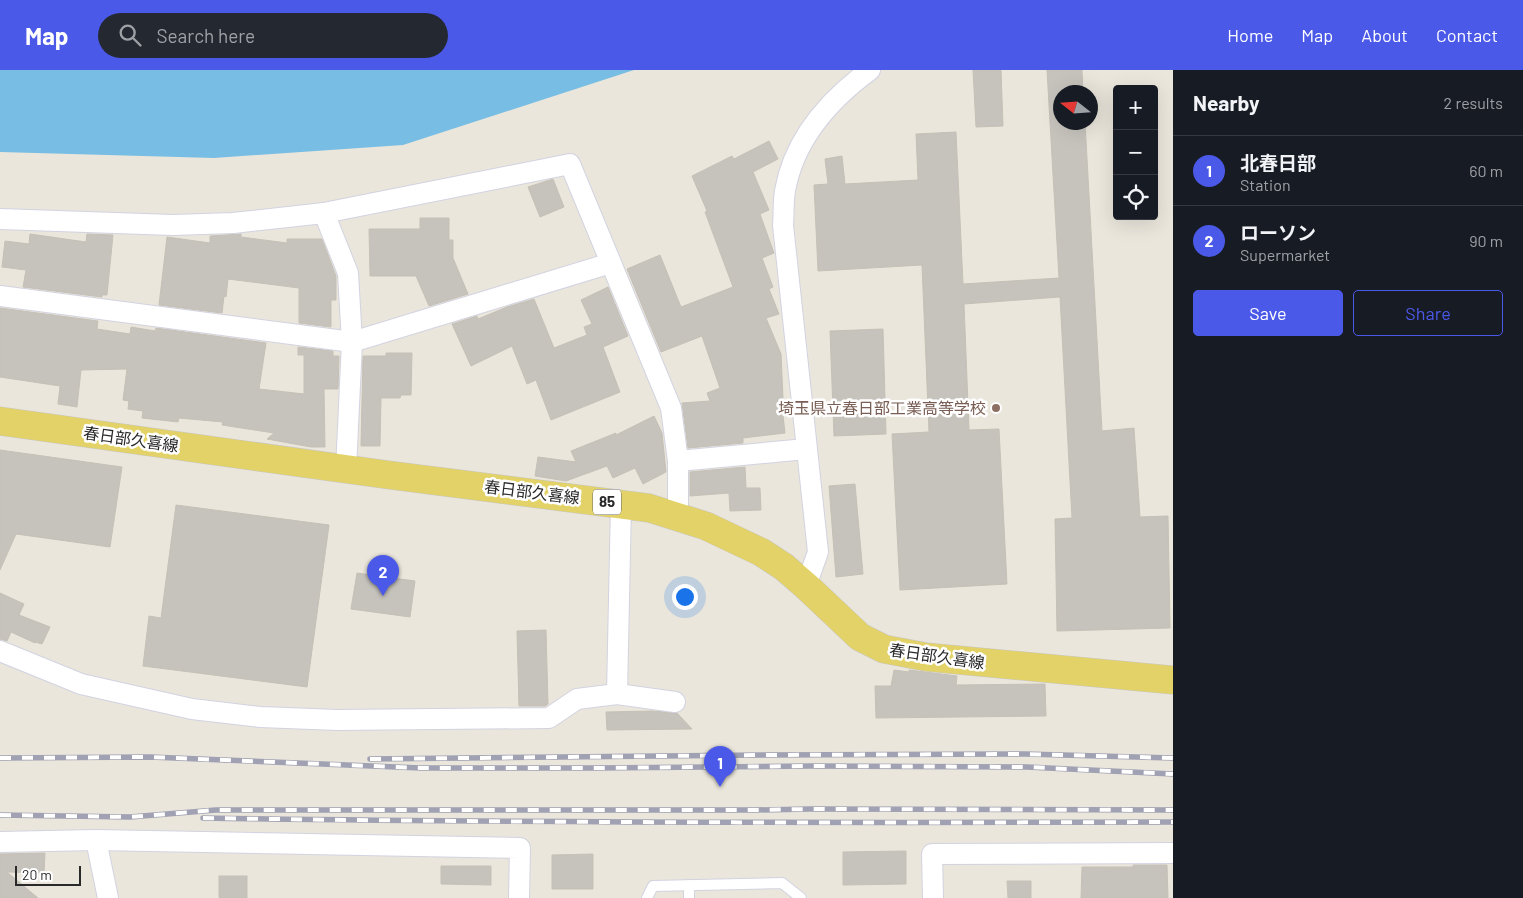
<!DOCTYPE html>
<html lang="en">
<head>
<meta charset="utf-8">
<style>
  body { margin:0; font-family:Barlow,"Noto Sans JP",sans-serif; background:#242831; color:#f1f3f6 }
  .controls { position:absolute; right:15px; top:15px; display:grid; overflow:hidden; border-radius:5px; box-shadow:0 5px 20px #0002 }
  .controls button { width:45px; height:45px; display:grid; place-items:center; padding:0; border:0; border-bottom:1px solid #363941; background:#171b24; color:#f1f3f6; font:25px sans-serif }
  .compass { position:absolute; left:1053px; top:15px; width:45px; height:45px; border-radius:50%; background:#171b24; box-shadow:0 5px 20px #0002; rotate:287deg }
  .scale { position:absolute; left:15px; bottom:12px; width:66px; box-sizing:border-box; padding-left:5px; border:2px solid #292929; border-top:0; font-size:14px; line-height:18px; white-space:nowrap; color:#292929; -webkit-text-stroke:4px #fff; paint-order:stroke }
  .you { position:absolute; left:684px; top:526px; width:18px; height:18px; margin:-12px; border:4px solid #fff; border-radius:50%; background:#1a73e8; box-shadow:0 0 0 8px #1a73e833 }
  .badge { display:grid; place-items:center; width:32px; height:32px; border-radius:50%; background:#4b59e9; color:#fff; font-size:16px; font-weight:700 }
  .pin { position:absolute; translate:-50% -41px; filter:drop-shadow(0 1px 2px #0008) }
  .pin::after { content:''; position:absolute; top:26px; width:18px; height:15px; background:inherit; clip-path:polygon(0 0,100% 0,50% 100%) }
  .list { margin:0; padding:0; list-style:none }
  h2 { display:flex; justify-content:space-between; align-items:center; height:65px; margin:0; padding:0 20px; font-size:21px }
  h2 small { font-size:16px; font-weight:400; color:#9ea1a6 }
  .list li { display:grid; grid-template-columns:32px 1fr auto; gap:15px; align-items:center; box-sizing:border-box; height:70px; padding:0 20px; border-top:1px solid #363941 }
  .list b { display:block; font-size:19px; white-space:nowrap }
  .list p { margin:0; font-size:16px; white-space:nowrap; color:#9ea1a6 }
  .list em { font-size:16px; font-style:normal; color:#9ea1a6 }
  .actions { display:flex; gap:10px; padding:15px 20px }
  .actions a { flex:1; padding:11px 0; border:1px solid #4b59e9; border-radius:5px; text-align:center; font-size:18px; color:#4b59e9 }
  .actions .main { background:#4b59e9; color:#fff }
  .icon { flex:none; width:28px; height:28px; fill:none; stroke:currentColor; stroke-width:2; stroke-linecap:round; stroke-linejoin:round }
  .map { position:relative; flex:none; width:1173px; height:828px; overflow:hidden }
  header { display:flex; align-items:center; gap:30px; box-sizing:border-box; height:70px; padding:0 25px; background:#4b59e9; color:#fff }
  header strong { font-size:24px }
  nav { display:flex; gap:28px; margin-inline-start:auto; font-size:18px }
  .search { width:350px; height:45px; background:#242831; display:flex; align-items:center; gap:12px; box-sizing:border-box; padding:0 18px; border-radius:28px; color:#9ea1a6; font-size:19px }
  main { display:flex }
  aside { flex:1; background:#171b24 }
  .map>svg:first-child { display:block }
</style>
</head>
<body>
<header>
<strong>Map</strong>
<div class="search"><svg class="icon" aria-label="search" viewBox="0 0 24 24"><circle cx="10" cy="10" r="6"/><path d="M15 15l6 6"/></svg>Search here</div>
<nav><a>Home</a><a>Map</a><a>About</a><a>Contact</a></nav>
</header>
<main>
<div class="map">
<svg width="1173" height="828" viewBox="0 0 1173 828">
  <rect width="100%" height="100%" fill="#eae6dc"/>
  <polygon fill="#78bde3" points="0,0 634,0 403,75 214,88 0,82"/>
  <g fill="#c6c2bc" stroke="#c5c1b6">
    <polygon points="973,0 1001,0 1003,56 976,57"/>
    <polygon points="1047,0 1082,0 1083,22 1060,22 1060,52 1085,52 1102,361 1134,358 1140,447 1168,446 1170,558 1057,561 1055,449 1072,448 1060,227 964,234 969,360 999,359 1007,514 900,520 892,364 929,362 922,195 818,201 814,115 828,114 825,89 842,86 845,114 918,110 916,64 956,62 963,214 1059,208"/>
    <polygon points="769,71 778,89 753,102 769,140 760,144 774,183 762,188 773,217 769,219 779,244 766,248 781,284 783,328 781,328 785,363 743,368 743,373 688,378 682,333 710,331 707,323 720,318 702,266 661,282 627,199 660,185 681,237 733,217 705,142 707,141 692,106 732,86 734,89"/>
    <polygon points="553,109 564,137 540,147 528,117"/>
    <polygon points="420,148 449,148 449,170 453,170 453,188 468,224 429,236 416,206 370,206 369,159 420,159"/>
    <polygon points="30,164 86,172 87,164 113,165 107,225 102,225 102,227 23,217 26,200 2,197 5,171 29,174"/>
    <polygon points="241,164 241,167 287,173 287,169 322,169 336,206 336,230 331,230 331,257 299,253 299,218 228,209 226,227 224,226 222,243 159,235 167,167 210,173 210,166"/>
    <polygon points="608,217 628,266 603,277 620,322 551,350 536,310 527,314 512,276 471,296 452,254 477,246 478,249 507,237 534,229 554,278 587,265 584,257 592,254 581,230"/>
    <polygon points="0,238 98,251 97,259 130,264 131,257 155,261 156,258 266,273 259,319 304,324 304,285 298,285 298,277 333,281 333,286 339,286 338,319 324,319 325,377 311,377 267,369 274,363 222,355 223,352 179,348 178,352 142,348 143,341 128,339 129,331 123,330 127,299 81,300 77,337 58,334 60,316 0,307"/>
    <polygon points="883,259 886,364 834,366 830,261"/>
    <polygon points="386,283 412,283 411,325 401,325 400,328 381,328 380,376 361,376 363,286 386,286"/>
    <polygon points="654,346 662,363 666,402 643,414 635,398 613,408 607,396 566,411 535,406 538,387 576,392 571,381 616,363 616,365"/>
    <polygon points="0,380 122,397 110,477 16,464 0,500"/>
    <polygon points="745,397 746,418 760,418 761,440 730,441 729,423 690,426 690,402"/>
    <polygon points="855,414 863,504 836,507 829,416"/>
    <polygon points="176,435 329,455 307,617 143,596 149,546 161,548"/>
    <polygon points="357,503 415,511 410,547 351,539"/>
    <polygon points="0,523 24,534 19,545 50,557 42,574 35,572 35,573 11,562 7,571 0,569"/>
    <polygon points="546,560 548,634 545,636 519,636 517,561"/>
    <polygon points="894,600 909,602 909,600 957,606 956,615 1045,614 1046,646 876,648 875,616 891,616"/>
    <polygon points="652,641 677,643 692,659 607,660 606,642"/>
    <polygon points="906,781 906,814 843,815 843,782"/>
    <polygon points="45,783 44,803 7,802 38,828 0,828 0,784"/>
    <polygon points="593,784 593,819 552,819 552,785"/>
    <polygon points="1133,795 1167,795 1168,828 1081,828 1082,797 1133,797"/>
    <polygon points="441,796 491,796 491,815 441,814"/>
    <rect x="219" y="806" width="28" height="22"/>
    <polygon points="1007,811 1031,811 1031,828 1008,828"/>
  </g>
  <g fill="none" stroke-linecap="round" stroke-linejoin="round">
    <defs>
      <g id="lane">
        <polyline points="689,815 689,828"/>
        <polyline points="647,828 653,816 782,813 801,828"/>
      </g>
      <g id="street">
        <polyline points="324,143 570,94 671,338 678,391 678,446"/>
        <polyline points="0,149 173,155 233,153 324,143 348,203 352,272 346,399"/>
        <polyline points="0,226 352,272 611,193"/>
        <polyline points="678,391 806,379"/>
        <path d="M806,516l12,-34 -35,-327c1,-11 0,-23 2,-34 9,-52 44,-91 85,-121"/>
        <polyline points="0,581 81,614 192,639 260,647 338,650 549,648 577,629 617,624 675,632"/>
        <polyline points="617,624 621,434"/>
        <polyline points="96,770 108,828"/>
        <polyline points="0,772 96,770 520,778 519,828"/>
        <polyline points="933,828 932,784 1173,783"/>
      </g>
      <polyline id="primary" points="0,351 389,405 649,438 706,456 761,482 784,497 806,516 860,567 884,579 926,587 1173,610"/>
    </defs>
    <use href="#lane" stroke="#d2d3e1" stroke-width="12"/>
    <use href="#street" stroke="#d2d3e1" stroke-width="22"/>
    <use href="#primary" stroke="#c7c7c7" stroke-width="29"/>
    <use href="#lane" stroke="#fff" stroke-width="10"/>
    <use href="#street" stroke="#fff" stroke-width="20"/>
    <use href="#primary" stroke="#e3d268" stroke-width="28"/>
    <defs>
      <g id="rail">
        <polyline points="0,688 150,687 421,698 595,698 811,696 1027,697 1173,704"/>
        <polyline points="370,689 762,685 1025,684 1173,688"/>
        <polyline points="0,745 130,747 216,740 757,740 810,739 1173,740"/>
        <path d="M203,748c323,5 647,5 970,4"/>
      </g>
    </defs>
    <use href="#rail" stroke="#a0a1b2" stroke-width="5.5"/>
    <use href="#rail" stroke="#fff" stroke-width="4" stroke-dasharray="11" stroke-linecap="butt"/>
  </g>
  <circle fill="#8d6e63" stroke="#fff" stroke-width="2" cx="996" cy="338" r="5"/>
  <g text-anchor="middle" stroke-width="5" stroke-linejoin="round" paint-order="stroke">
    <rect fill="#fff" stroke="#696969" stroke-width="1" x="593" y="419.5" width="28" height="25" rx="4"/>
    <g font-size="15" font-weight="bold" fill="#292929">
      <text x="607" y="437">85</text>
    </g>
    <g font-size="16" fill="#785e54" stroke="#fff" text-anchor="end">
      <text x="986" y="344">埼玉県立春日部工業高等学校</text>
    </g>
    <g font-size="16" fill="#292929" stroke="#fff">
      <text transform="translate(131 369) rotate(8)" y="6">春日部久喜線</text>
      <text transform="translate(532 422) rotate(7)" y="6">春日部久喜線</text>
      <text transform="translate(937 586) rotate(8)" y="6">春日部久喜線</text>
    </g>
  </g>
</svg>
<div class="controls">
<button>+</button>
<button>−</button>
<button><svg class="icon" aria-label="locate" viewBox="0 0 24 24"><circle cx="12" cy="12" r="6"/><path d="M12 2v4M12 18v4M2 12h4M18 12h4"/></svg></button>
</div>
<svg class="compass" viewBox="-18 -18 36 36"><path d="M0-13l5 13h-10z" fill="#e53935"/><path d="M0 13l5-13h-10z" fill="#9ea1a6"/></svg>
<div class="scale">20 m</div>
<div class="you"></div>
<div class="pin badge" style="left:720px;top:717px">1</div>
<div class="pin badge" style="left:383px;top:526px">2</div>
</div>
<aside>
<h2>Nearby<small>2 results</small></h2>
<ul class="list">
<li><span class="badge">1</span><div><b>北春日部</b><p>Station</p></div><em>60 m</em></li>
<li><span class="badge">2</span><div><b>ローソン</b><p>Supermarket</p></div><em>90 m</em></li>
</ul>
<div class="actions"><a class="main">Save</a><a>Share</a></div>
</aside>
</main>
</body>
</html>
